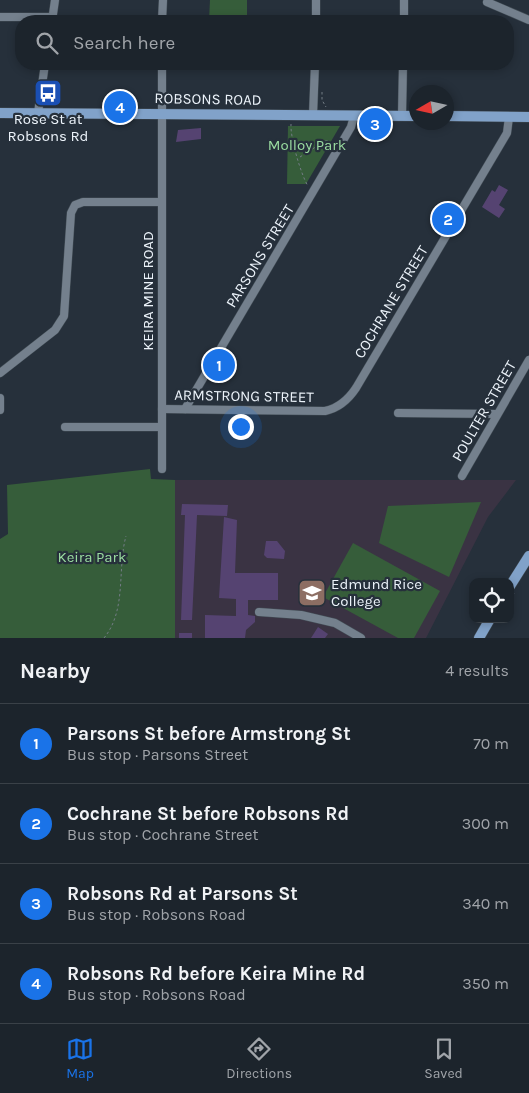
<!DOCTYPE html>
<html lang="en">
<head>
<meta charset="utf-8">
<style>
  body { margin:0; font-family:Karla,sans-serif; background:#293038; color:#f1f3f6 }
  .controls { position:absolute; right:15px; bottom:15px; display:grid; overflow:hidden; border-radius:10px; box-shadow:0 2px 8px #0003 }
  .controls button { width:45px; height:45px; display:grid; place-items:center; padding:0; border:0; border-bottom:1px solid #3a4148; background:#1c242c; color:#f1f3f6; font:25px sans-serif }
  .compass { position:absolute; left:409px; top:85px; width:45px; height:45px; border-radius:50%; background:#1c242c; box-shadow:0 2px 8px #0003; rotate:261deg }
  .you { position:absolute; left:240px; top:426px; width:18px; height:18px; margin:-12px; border:4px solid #fff; border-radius:50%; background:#1a73e8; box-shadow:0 0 0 8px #1a73e833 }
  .badge { display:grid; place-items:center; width:32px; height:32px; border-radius:50%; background:#1a73e8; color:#fff; font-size:16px; font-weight:700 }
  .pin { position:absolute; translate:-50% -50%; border:2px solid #fff; box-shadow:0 1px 5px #0006 }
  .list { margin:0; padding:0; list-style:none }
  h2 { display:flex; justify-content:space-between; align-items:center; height:65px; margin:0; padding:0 20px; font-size:21px }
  h2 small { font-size:16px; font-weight:400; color:#a0a4a9 }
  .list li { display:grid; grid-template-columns:32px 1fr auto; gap:15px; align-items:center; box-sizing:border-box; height:80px; padding:0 20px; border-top:1px solid #3a4148 }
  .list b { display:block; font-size:19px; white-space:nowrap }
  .list p { margin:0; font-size:16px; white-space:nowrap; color:#a0a4a9 }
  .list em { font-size:16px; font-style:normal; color:#a0a4a9 }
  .icon { flex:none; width:28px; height:28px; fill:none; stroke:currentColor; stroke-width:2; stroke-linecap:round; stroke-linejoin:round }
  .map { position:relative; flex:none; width:529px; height:638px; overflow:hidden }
  .search { position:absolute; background:#1c242c; box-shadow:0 2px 8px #0003; left:15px; right:15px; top:15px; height:55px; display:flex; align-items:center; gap:12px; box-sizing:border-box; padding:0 18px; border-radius:20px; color:#a0a4a9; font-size:19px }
  .sheet { height:385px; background:#1c242c }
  nav { display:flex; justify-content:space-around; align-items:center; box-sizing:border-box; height:70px; border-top:1px solid #3a4148; background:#1c242c; font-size:14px; color:#a0a4a9 }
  nav a { display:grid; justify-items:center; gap:2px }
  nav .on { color:#1a73e8 }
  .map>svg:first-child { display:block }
</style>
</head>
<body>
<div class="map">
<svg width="529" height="638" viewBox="0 0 529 638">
  <rect width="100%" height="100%" fill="#26303b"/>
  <polygon fill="#3a3343" points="175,480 516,480 488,517 426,638 175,638"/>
  <g fill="#365d3a">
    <polygon points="210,0 247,0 247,21 209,21"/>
    <rect x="209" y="64" width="38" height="4"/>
    <polygon points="288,126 340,126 306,184 287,184"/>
    <polygon points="150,469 151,479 175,480 175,638 0,638 0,539 8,534 7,485"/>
    <polygon points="481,502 449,577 379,543 388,506"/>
    <polygon points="353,543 440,591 414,638 398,638 323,597"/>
  </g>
  <g fill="#554371">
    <polygon points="201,128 201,139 176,142 178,130"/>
    <polygon points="499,185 508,190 499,205 505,209 499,218 482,207 492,190 495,192"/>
    <polygon points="182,504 228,505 227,516 197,515 192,620 181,620 185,515 181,515"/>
    <polygon points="224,517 237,520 235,573 278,573 278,600 248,600 248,615 255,616 255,622 246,630 245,638 205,638 205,615 236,616 236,599 219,598"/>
    <polygon points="266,541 277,541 285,551 284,559 267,558 264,555"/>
    <polygon points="318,627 328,634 325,638 311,638"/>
    <rect x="179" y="633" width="13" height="5"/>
  </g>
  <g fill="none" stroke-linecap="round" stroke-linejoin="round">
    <defs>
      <g id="minor">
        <polyline points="487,2 529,20"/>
        <polyline points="0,17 52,17"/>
        <polyline points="52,21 55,0"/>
        <polyline points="162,21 163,0"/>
        <polyline points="316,21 316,0"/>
        <polyline points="404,21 404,0"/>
        <polyline points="38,113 45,64"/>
        <polyline points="313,115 315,64"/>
        <polyline points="402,116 403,64"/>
        <polyline points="0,373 55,330 64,316 71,213 75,205 83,202 161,202"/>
        <polyline points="0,398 0,410"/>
        <path d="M162,409l163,2c14,-3 23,-11 31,-23l151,-255 2,-16"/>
        <polyline points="185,409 351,127 354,116"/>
        <polyline points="398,413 497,414"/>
        <polyline points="65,427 161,427"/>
        <polyline points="162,469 162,64"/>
        <polyline points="462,476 529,360"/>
        <polyline points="259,612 301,615 335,623 361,638"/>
      </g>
      <g id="major">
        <polyline points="0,113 416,116"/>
        <polyline points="446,116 529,117"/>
        <polyline points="510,586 529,556"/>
        <polyline points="479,638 490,619"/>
      </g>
    </defs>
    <use href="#minor" stroke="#434d56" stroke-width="9"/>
    <use href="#major" stroke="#434d56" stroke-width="11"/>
    <g stroke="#737c85" stroke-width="1" stroke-dasharray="2.5 2.5" stroke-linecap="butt">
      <polyline points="322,92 322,100 326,107"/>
      <path d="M291,124c-1,13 10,51 17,62"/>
      <polyline points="300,157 325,141 329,141"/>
      <polyline points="510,600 515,592"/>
      <path d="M104,638c23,-28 13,-69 22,-102"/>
    </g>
    <use href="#minor" stroke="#74808d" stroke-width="8"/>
    <use href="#major" stroke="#81a2c9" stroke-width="10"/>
  </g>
  <defs>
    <symbol id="bus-square" viewBox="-11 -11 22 22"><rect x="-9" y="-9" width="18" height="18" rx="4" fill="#1a4fb4" stroke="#26303b"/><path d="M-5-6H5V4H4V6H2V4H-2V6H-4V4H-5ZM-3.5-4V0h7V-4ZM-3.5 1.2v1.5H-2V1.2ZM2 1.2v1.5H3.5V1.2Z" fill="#fff"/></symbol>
    <symbol id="school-square" viewBox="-11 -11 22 22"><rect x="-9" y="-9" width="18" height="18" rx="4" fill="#8d6e63" stroke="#26303b"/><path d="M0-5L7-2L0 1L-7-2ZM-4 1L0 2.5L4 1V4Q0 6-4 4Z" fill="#fff"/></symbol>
  </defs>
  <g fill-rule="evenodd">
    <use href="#bus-square" x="32" y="77" width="32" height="32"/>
    <use href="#school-square" x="296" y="577" width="32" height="32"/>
  </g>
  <g text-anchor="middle" stroke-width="4.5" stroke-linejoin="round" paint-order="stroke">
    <g font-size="15" fill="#ecf3fa" stroke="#26303b">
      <text transform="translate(208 99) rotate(1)" y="5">ROBSONS ROAD</text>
      <text transform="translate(260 256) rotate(-59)" y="5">PARSONS STREET</text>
      <text transform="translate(148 291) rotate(-90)" y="5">KEIRA MINE ROAD</text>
      <text transform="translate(391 302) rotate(-59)" y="5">COCHRANE STREET</text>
      <text transform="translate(244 396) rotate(1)" y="5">ARMSTRONG STREET</text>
      <text transform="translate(484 411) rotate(-60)" y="5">POULTER STREET</text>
    </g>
    <g font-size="15" fill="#ecf3fa" stroke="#26303b">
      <text x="48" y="124">Rose St at<tspan x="48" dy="17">Robsons Rd</tspan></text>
      <text x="331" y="589" text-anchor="start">Edmund Rice<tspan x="331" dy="17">College</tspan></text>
    </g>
    <g font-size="15" fill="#9adca0" stroke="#26303b">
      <text x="307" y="150">Molloy Park</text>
      <text x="92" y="562">Keira Park</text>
    </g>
  </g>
</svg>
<div class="controls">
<button><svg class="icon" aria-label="locate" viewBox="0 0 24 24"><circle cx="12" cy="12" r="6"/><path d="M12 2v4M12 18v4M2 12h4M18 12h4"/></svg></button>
</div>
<svg class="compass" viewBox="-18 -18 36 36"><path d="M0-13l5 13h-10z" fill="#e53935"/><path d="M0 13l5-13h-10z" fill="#a0a4a9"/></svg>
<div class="you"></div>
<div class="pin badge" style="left:219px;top:365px">1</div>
<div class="pin badge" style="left:448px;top:219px">2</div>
<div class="pin badge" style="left:375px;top:124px">3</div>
<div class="pin badge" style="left:120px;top:107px">4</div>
<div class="search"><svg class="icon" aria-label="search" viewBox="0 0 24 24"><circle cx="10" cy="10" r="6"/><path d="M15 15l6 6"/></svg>Search here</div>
</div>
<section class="sheet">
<h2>Nearby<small>4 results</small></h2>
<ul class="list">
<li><span class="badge">1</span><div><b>Parsons St before Armstrong St</b><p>Bus stop · Parsons Street</p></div><em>70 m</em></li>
<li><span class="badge">2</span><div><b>Cochrane St before Robsons Rd</b><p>Bus stop · Cochrane Street</p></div><em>300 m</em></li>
<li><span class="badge">3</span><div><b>Robsons Rd at Parsons St</b><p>Bus stop · Robsons Road</p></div><em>340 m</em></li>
<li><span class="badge">4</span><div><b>Robsons Rd before Keira Mine Rd</b><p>Bus stop · Robsons Road</p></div><em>350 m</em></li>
</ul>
</section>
<nav>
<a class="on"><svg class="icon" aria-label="map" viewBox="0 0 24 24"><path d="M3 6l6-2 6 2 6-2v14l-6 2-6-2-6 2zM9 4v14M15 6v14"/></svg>Map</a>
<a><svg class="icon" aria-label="directions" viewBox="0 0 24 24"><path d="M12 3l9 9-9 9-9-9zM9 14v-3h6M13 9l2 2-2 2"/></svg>Directions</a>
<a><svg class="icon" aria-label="saved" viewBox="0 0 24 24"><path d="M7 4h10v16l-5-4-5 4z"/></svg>Saved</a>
</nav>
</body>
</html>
